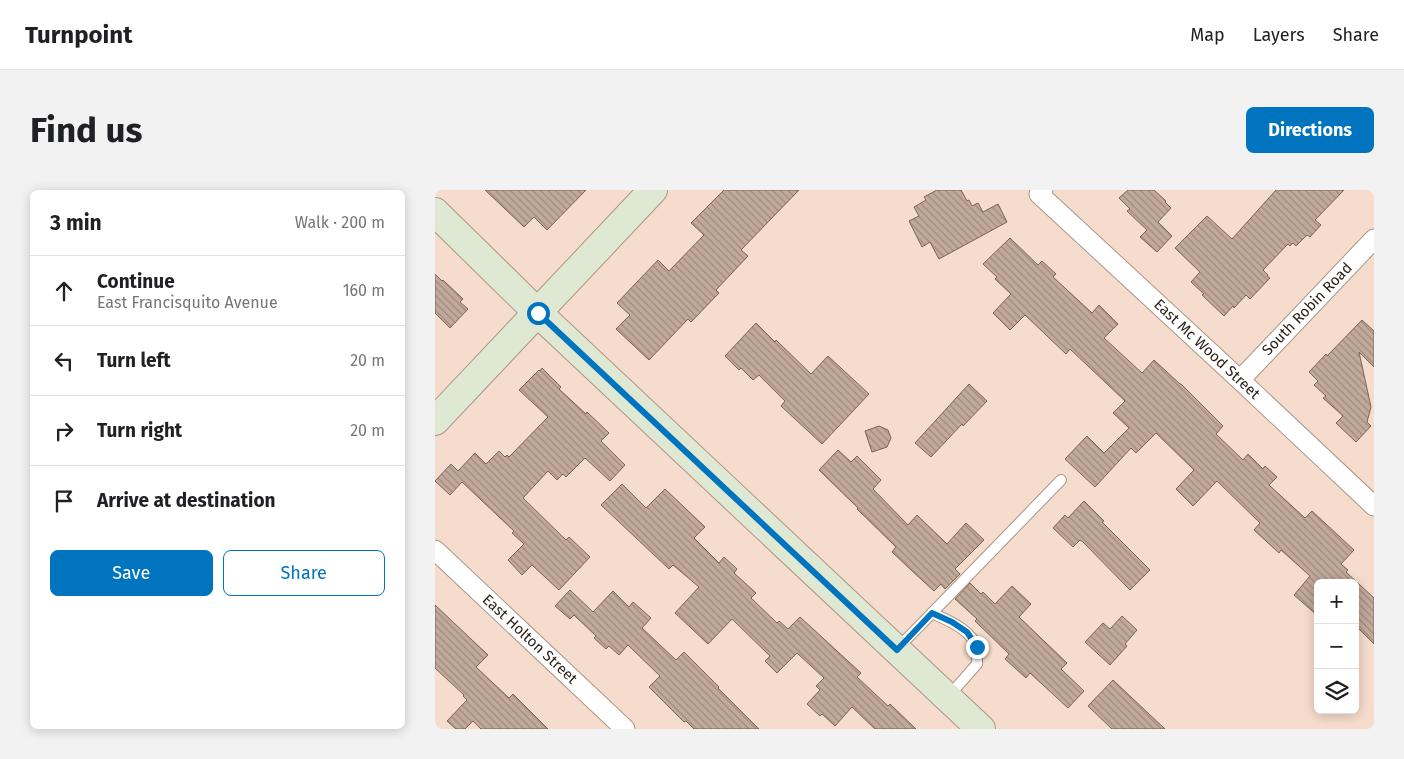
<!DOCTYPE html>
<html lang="en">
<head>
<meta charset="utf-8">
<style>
  body { margin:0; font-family:"Fira Sans",sans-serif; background:#f2f2f2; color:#202124 }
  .controls { position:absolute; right:15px; bottom:15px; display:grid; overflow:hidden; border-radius:8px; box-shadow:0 2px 12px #0003 }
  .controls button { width:45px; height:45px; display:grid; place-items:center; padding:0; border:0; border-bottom:1px solid #e0e0e0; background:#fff; color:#202124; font:25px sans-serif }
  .stop { position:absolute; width:15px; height:15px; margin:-11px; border:4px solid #0074be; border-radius:50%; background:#fff }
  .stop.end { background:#0074be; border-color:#fff; box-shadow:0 1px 5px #0008 }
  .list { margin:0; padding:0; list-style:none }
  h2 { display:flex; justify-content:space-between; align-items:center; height:65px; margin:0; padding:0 20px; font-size:21px }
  h2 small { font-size:16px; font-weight:400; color:#757577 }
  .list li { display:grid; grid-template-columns:32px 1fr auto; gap:15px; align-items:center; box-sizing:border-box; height:70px; padding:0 20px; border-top:1px solid #e0e0e0 }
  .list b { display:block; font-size:19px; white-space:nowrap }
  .list p { margin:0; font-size:16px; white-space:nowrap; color:#757577 }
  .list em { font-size:16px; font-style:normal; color:#757577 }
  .actions { display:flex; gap:10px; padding:15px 20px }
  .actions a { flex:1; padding:11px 0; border:1px solid #0074be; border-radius:8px; text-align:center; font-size:18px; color:#0074be }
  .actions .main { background:#0074be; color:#fff }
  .icon { flex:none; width:28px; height:28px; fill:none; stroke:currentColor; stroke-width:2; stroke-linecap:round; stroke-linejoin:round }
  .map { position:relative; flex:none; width:939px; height:539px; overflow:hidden; border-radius:8px }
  header { display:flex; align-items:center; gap:30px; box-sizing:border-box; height:70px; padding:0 25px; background:#fff; border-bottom:1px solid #e0e0e0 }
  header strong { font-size:24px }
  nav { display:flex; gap:28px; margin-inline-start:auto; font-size:18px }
  .intro { display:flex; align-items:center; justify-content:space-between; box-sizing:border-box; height:120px; padding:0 30px }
  h1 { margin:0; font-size:35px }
  .button { padding:12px 22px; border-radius:8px; background:#0074be; color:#fff; font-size:18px; font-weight:700 }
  main { display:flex; gap:30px; padding:0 30px }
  aside { flex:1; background:#fff; border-radius:8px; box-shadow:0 2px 12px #0003 }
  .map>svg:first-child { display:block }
</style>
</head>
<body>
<header>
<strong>Turnpoint</strong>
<nav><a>Map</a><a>Layers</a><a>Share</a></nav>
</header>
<div class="intro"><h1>Find us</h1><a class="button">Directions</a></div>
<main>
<aside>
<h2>3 min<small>Walk · 200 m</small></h2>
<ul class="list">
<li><svg class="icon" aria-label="ahead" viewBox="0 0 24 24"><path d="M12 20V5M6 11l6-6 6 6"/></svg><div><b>Continue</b><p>East Francisquito Avenue</p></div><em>160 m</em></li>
<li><svg class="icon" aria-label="left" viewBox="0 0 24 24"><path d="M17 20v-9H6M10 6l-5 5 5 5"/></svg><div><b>Turn left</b></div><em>20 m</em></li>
<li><svg class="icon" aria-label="right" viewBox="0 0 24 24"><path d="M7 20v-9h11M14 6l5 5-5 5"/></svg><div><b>Turn right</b></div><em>20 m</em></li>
<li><svg class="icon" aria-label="arrive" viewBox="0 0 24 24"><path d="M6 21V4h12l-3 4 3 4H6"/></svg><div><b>Arrive at destination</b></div></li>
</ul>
<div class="actions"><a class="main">Save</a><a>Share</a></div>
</aside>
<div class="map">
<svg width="939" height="539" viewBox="0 0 939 539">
  <defs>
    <pattern id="building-back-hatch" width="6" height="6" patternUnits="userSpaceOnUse" patternTransform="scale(1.25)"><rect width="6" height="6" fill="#c2aa9b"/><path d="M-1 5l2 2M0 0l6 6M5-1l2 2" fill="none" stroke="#9e8a7e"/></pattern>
  </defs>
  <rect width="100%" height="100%" fill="#f5dccc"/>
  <g fill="url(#building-back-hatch)" stroke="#786355">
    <polygon points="50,0 151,0 112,40 99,27 89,37"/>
    <polygon points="289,0 364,0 306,60 313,66 281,100 284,103 256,132 253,129 214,170 181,139 195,125 182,113 223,70 234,81 269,45 256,33"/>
    <polygon points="502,0 526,0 532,11 534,10 537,16 543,13 548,22 563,14 572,32 504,69 495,52 487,57 474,31 484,26 479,17 491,10 489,7"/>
    <polygon points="693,0 719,0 731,11 730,12 736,18 723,32 737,46 722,62 705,47 712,40 692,21 695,19 684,8"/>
    <polygon points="841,0 909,0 880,30 886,35 875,47 872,45 861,56 858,53 855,56 853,54 828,80 833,85 832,86 835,88 815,109 811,105 799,118 798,116 789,126 767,105 769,104 756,92 765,82 740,58 772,26 797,49"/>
    <polygon points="575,48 603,75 607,71 621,84 618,87 657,123 664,115 683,134 669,148 707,183 719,170 745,194 746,194 788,236 781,244 808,270 813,264 828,279 830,276 842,287 834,295 870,328 877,321 919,360 906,374 913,380 911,382 939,408 939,454 920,435 920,393 883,393 883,426 859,405 875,386 846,360 844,363 819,340 825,333 782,291 758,316 741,299 759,280 721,243 701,263 696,258 660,297 630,269 652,246 669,263 694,238 678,223 690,211 635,159 631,164 590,125 575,140 558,123 576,104 560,89 562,87 548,74"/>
    <polygon points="0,84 7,91 8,90 28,109 25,112 33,119 15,138 0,123"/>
    <polygon points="927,130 939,141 939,177 924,162 936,217 932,232 936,236 921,252 901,233 908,226 888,208 891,206 879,195 883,191 874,182 891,164 892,166"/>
    <polygon points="321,133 340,152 341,150 376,184 393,166 434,204 387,254 346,216 350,211 324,185 318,190 306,178 304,180 290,166"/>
    <polygon points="107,178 126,197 124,199 151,224 152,222 174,243 166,251 190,275 175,291 150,268 131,287 128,284 122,290 113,281 88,308 131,350 134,347 155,367 124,400 97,375 87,385 73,370 89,354 77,343 79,341 27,292 15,305 0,291 16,274 23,281 40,263 51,274 64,261 70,267 72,265 74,267 113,227 84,200 104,180 105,181"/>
    <polygon points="534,194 552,211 528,236 527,234 496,267 480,253"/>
    <polygon points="444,236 453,240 456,248 452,257 437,262 430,241"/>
    <polygon points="403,260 416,272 422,266 446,290 438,299 473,335 482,325 512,354 531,333 549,350 520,379 525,384 510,399 506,394 499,401 476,380 457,362 461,357 422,319 423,318 384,280"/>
    <polygon points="187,294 211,318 230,299 270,337 259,348 284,373 289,367 302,379 299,383 321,403 316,408 342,433 344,431 353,439 365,427 426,483 422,487 453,516 455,514 481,539 440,539 417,517 400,536 387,524 385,526 372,514 385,500 381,496 389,488 362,463 342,483 330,471 335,466 297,429 273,454 240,423 264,397 238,375 234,379 166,315"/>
    <polygon points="649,311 669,331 667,332 715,380 695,400 648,352 645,350 638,357 618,338 630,325 633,328"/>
    <polygon points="535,393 546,404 548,402 560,414 577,396 596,414 584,427 632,473 626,479 649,501 633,518 595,483 591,488 570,469 574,464 540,431 542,429 520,409"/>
    <polygon points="135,400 158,422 178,401 194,417 198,412 216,428 207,438 241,470 249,462 284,497 283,498 324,539 259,539 251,531 249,532 214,497 225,486 193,455 184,465 174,456 171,459 159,448 161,446 139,425 135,429 120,416"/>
    <polygon points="0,415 53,465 41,477 74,508 78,504 113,539 46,539 38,531 30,539 21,539 12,531 32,510 28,506 29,505 0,478"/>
    <polygon points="687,426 702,440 690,454 692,456 675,475 650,452 668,433 675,439"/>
    <polygon points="678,490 730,539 677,539 653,516"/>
  </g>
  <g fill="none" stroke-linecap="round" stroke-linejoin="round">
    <defs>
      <g id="lane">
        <path d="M497,423c15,7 41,17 45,36 0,5 0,10 0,15l-29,33"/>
        <polyline points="462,459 626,290"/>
      </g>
      <g id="street">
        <polyline points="608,0 604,4 805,190 939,316"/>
        <polyline points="805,190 939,49"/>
        <polyline points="0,360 190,539"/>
      </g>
      <g id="secondary">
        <polyline points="0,22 103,123 546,539"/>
        <polyline points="0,231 218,0"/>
      </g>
    </defs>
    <use href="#lane" stroke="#ad9687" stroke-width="12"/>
    <use href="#street" stroke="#ad9687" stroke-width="21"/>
    <use href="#secondary" stroke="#ad9687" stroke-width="30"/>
    <use href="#lane" stroke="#fff" stroke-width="10"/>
    <use href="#street" stroke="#fff" stroke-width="19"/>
    <use href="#secondary" stroke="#dfe8d2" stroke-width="28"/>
  </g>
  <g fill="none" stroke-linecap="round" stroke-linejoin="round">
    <polyline stroke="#0074be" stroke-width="6" points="103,123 462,460 497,423 517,432 532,442 542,457"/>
  </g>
  <g text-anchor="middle" stroke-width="4.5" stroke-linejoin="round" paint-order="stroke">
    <g font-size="15" fill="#281f19" stroke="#fff">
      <text transform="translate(872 119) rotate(-46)" y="5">South Robin Road</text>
      <text transform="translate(772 159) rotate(43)" y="5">East Mc Wood Street</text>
      <text transform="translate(95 449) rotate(43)" y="5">East Holton Street</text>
    </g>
  </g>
</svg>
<div class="controls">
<button>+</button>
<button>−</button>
<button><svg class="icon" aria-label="layers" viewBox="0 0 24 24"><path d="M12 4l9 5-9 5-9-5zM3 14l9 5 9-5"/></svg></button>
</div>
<div class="stop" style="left:103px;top:123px"></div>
<div class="stop end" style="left:542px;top:457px"></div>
</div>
</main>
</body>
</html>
